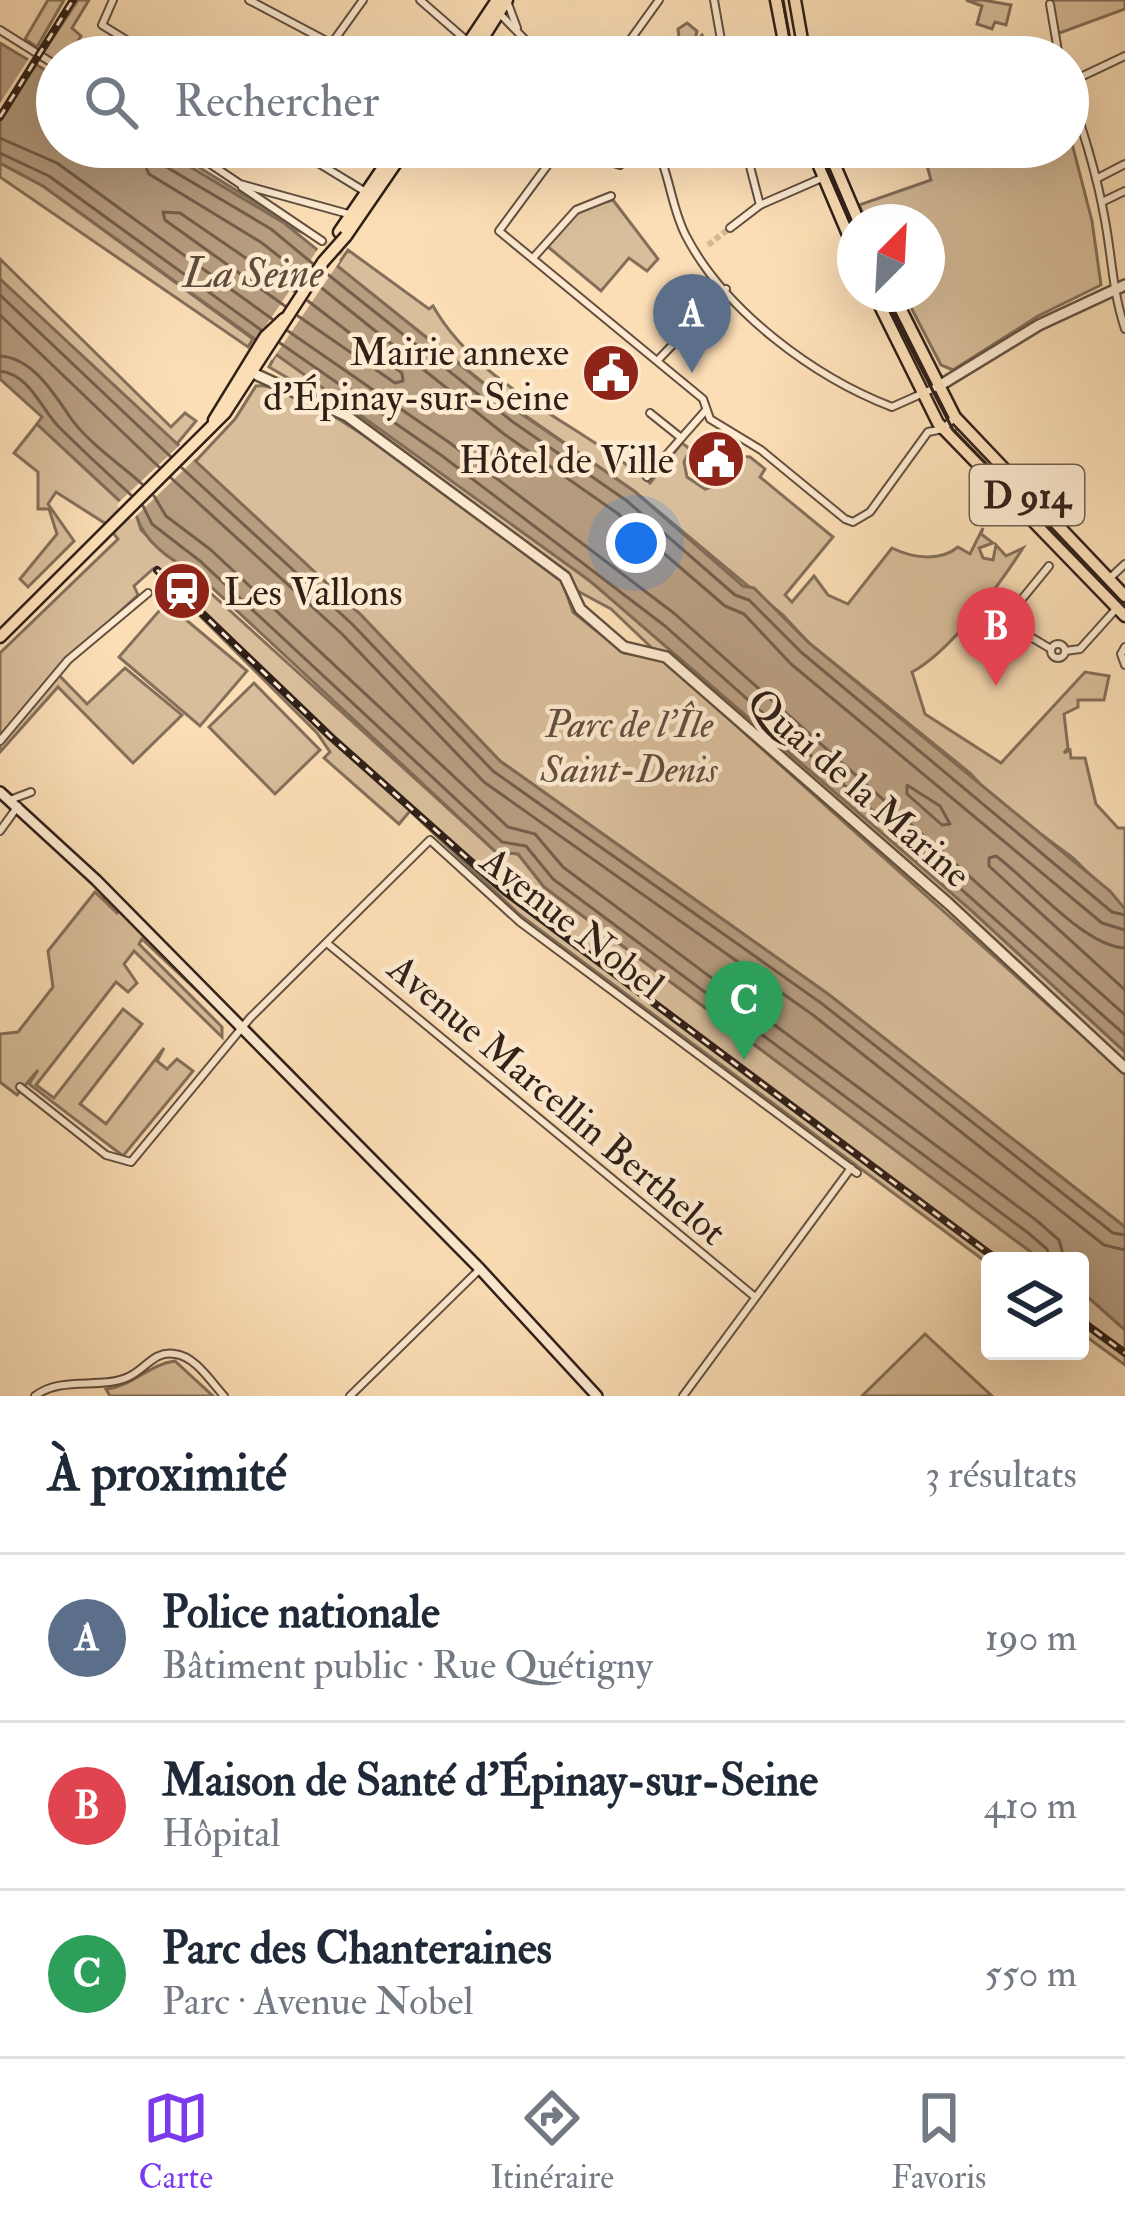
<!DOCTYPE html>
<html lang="fr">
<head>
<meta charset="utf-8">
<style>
  body { margin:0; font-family:"IM FELL Double Pica",serif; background:#f6f6f7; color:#1f2937 }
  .controls { position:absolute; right:36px; bottom:36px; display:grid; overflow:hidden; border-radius:12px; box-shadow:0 12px 48px #0002 }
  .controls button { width:108px; height:108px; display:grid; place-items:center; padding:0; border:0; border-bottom:3px solid #e0e1e3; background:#fff; color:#1f2937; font:60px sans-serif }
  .compass { position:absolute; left:837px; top:204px; width:108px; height:108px; border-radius:50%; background:#fff; box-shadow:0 12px 48px #0002; rotate:24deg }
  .you { position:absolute; left:636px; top:543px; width:42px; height:42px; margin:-30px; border:9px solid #fff; border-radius:50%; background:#1a73e8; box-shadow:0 0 0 18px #1a73e833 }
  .badge { display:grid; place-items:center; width:78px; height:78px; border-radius:50%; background:#7c3aed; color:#fff; font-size:39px; font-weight:700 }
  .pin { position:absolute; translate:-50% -99px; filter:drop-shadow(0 3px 6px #0008) }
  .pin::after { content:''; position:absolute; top:63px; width:42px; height:36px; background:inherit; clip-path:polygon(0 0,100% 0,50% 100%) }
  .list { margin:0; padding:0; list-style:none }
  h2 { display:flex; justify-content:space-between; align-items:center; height:156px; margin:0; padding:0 48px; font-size:51px }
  h2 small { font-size:39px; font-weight:400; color:#747a83 }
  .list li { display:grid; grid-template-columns:78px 1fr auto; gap:36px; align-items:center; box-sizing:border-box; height:168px; padding:0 48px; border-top:3px solid #e0e1e3 }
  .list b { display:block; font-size:45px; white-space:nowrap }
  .list p { margin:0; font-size:39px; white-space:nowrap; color:#747a83 }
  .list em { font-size:39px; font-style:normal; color:#747a83 }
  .icon { flex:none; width:66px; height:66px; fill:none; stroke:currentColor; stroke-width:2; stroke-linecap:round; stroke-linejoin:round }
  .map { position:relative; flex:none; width:1125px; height:1396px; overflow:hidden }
  .search { position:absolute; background:#fff; box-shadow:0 12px 48px #0002; left:36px; right:36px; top:36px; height:132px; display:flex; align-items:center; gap:30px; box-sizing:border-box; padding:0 42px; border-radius:66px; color:#747a83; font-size:45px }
  .sheet { height:660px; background:#fff }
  nav { display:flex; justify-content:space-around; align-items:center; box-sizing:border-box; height:168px; border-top:3px solid #e0e1e3; background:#fff; font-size:33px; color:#747a83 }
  nav a { display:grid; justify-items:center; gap:6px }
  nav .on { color:#7c3aed }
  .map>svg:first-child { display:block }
</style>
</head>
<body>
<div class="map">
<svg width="1125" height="1396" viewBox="0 0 1125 1396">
  <rect width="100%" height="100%" fill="#fcdeb6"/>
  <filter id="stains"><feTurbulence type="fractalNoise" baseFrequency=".00167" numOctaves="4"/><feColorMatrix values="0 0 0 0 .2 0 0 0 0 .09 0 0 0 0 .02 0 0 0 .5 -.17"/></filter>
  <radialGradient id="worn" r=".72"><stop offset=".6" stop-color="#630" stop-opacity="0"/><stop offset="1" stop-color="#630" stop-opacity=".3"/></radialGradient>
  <g fill="#d9be9b" stroke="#846f5a" stroke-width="3">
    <polygon points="48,0 64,0 37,47 25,39"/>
    <polygon points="78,0 89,0 72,28 81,36 69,57 57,57 57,62 43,53"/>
    <polygon points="983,0 1011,5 1006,25 995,22 992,29 977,24 982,6 966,0"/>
    <polygon points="1051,0 1125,0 1125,9 1057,34"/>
    <polygon points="687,23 697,31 694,44 702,35 710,48 681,53 678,29"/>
    <polygon points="1068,128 1092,221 1101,285 1038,316 953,370 941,365 904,294 927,294 927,222 867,222 859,205 931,180 923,151 932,147 1068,147"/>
    <polygon points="166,147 310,236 266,216 162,150"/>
    <polygon points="0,163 43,186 253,339 248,347 0,177"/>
    <polygon points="613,200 658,259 647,271 629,258 601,291 547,246 581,208"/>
    <path d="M348,250l81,59 4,-3c46,81 146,117 217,177l32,-40 8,6 -6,13 3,15 18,12 17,-5 14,-28 14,1 15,12 -5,8 73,60 -48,58 7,7 22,-26 14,19 20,9 44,-56c20,10 48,14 66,-1l12,7 13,-26 -2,6 12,9 -14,5 4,10 10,2 3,-15 10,11 17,-8c-23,36 -73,104 -111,124l13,42 76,49 84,-91 24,4 -5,24h-26v7l-14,7 4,34 -4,5 6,-3 1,8h14l11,46 22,24h7v81l-52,-51 -78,-58 -25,-27 -161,-130 -26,-28 -149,-124 -114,-79 -183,-146z"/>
    <polygon points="0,259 171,427 185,413 196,421 176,445 0,279"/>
    <path d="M276,354c129,90 259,180 380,280 161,134 315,276 469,418v12l-457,-409 -15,-6 -42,-40 -37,-20 -221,-173 -84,-49z"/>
    <path d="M256,386c53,-8 254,157 306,195l11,31 51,41 38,6 463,415v153l-297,-233 -328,-233 -139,-146 -167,-152 41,-44z"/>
    <polygon points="37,424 137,517 141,530 496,852 518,854 544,887 1043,1261 990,1265 520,915 410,811 399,824 324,758 330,752 317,733 153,569 134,586 138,595 55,671 87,704 125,668 182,715 133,763 58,687 0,752 0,653 118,539 106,524 56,492 48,504 74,541 28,587 20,579 57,534 49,509 38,509 38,472 14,453"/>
    <polygon points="959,427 1125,599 1125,611 951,434"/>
    <polygon points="166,603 247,671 200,726 119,657"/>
    <polygon points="254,683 320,750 275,794 209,727"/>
    <polygon points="95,885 225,1017 142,939 139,944 222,1027 222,1037 134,951 124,964 137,983 128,992 116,982 36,1085 54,1098 123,1009 142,1024 80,1104 106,1124 164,1048 157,1061 167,1069 177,1059 193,1071 123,1156 29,1084 38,1070 17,1095 0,1082 0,1034 18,1032 53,987 48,951 95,892 118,914"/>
    <polygon points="1080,1290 1125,1330 1125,1365 1080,1332"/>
    <polygon points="925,1334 992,1396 862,1396"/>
    <path d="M175,1361l38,35h-103l-4,-7c28,-3 43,-25 69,-28z"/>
  </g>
  <g fill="#b79d80" stroke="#816b56" stroke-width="3">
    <polygon points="0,43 57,77 57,147 157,147 284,223 520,413 634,491 743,586 754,588 809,643 1110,891 1125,909 1125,1052 971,910 590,581 43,186 0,163"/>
    <path d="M0,279l361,336 139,146 328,233 297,233v103l-45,-40v-29h-37l-499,-374 -26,-33 -22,-2 -304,-283c-22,-7 -49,-30 -55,-52l-100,-93 5,-7 -42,-38z"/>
  </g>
  <g fill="#fcdeb6">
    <polygon points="31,55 39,59 0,120 0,103"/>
    <polygon points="320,246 340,261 272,360 252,346"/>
    <polygon points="182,443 196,458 132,520 117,506 119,502"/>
  </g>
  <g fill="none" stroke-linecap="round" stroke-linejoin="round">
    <g stroke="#745e4c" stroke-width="3">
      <polyline points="0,138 57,163 272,319"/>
      <polyline points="137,147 149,174 262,243 304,276"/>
      <polyline points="152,147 158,162 271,229 312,263"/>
      <polyline points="0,153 49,176 261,330"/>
      <polyline points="326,273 513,422 627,501 735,595 749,600 801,652 1112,912 1125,915"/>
      <polyline points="318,285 504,434 617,513 725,606 744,614 791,664 1102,923 1125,930"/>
      <polyline points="0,295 170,456"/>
      <polyline points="285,306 165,220 163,212 180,213 294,291"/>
      <polyline points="0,315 159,467"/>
      <polyline points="298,316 395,383 403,381 402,373 308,301"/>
      <polyline points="288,331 450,443 675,614 1125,1015"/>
      <polyline points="280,343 441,455 665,626 1125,1035"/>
      <path d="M0,356c33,2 54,38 70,61 17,25 50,47 72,67"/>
      <path d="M0,371c31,4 42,40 60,57 23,23 47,45 71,67"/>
      <polyline points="182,468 352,624 493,771 821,1003 1113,1233 1125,1235"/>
      <polyline points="171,478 342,634 484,782 813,1015 1104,1245 1125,1250"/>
      <polyline points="154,496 166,516 211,550 508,827 535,834 563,867 1036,1220 1059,1240 1065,1261"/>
      <polyline points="143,506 152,524 200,561 502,842 526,846 553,879 1027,1232 1047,1249 1050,1261"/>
      <polygon points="907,785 940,806 950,824 942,825 907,794"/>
      <path d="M1125,948c-40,-1 -96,-68 -129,-92l-7,2v8l136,124"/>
    </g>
    <g stroke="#d3b896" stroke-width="6" stroke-dasharray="6 3" stroke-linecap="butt">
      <polyline points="322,241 343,254"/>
      <polyline points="708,245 730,228"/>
    </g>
    <defs>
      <g id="minor">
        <polyline points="113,0 102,25 154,57"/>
        <polyline points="249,0 332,44"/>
        <polyline points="420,0 467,41"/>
        <polyline points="714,0 724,57"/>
        <polyline points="507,1 517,28"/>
        <polyline points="1050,4 1059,57"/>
        <polyline points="500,14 542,57"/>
        <polyline points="0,30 57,66"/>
        <polyline points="322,57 363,0"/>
        <polyline points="618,57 659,0"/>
        <polyline points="1068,83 1125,56"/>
        <path d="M1068,86c14,42 28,85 36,129 8,40 8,75 21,114"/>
        <polyline points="185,147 240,184 352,215"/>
        <polyline points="292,147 364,191"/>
        <polyline points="561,147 499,231 703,399 710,419 761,450 845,519 853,522 870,512 928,432 943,429 953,419"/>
        <polyline points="564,147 620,165"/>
        <path d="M656,147c14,28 15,60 30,89 39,75 128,141 206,171l47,-21"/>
        <polyline points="745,147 760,205"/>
        <polyline points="831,158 868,147"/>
        <polyline points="663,161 684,147"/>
        <polyline points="1096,179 1125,164"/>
        <polyline points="242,187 322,241"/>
        <polyline points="1102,202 1125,191"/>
        <polyline points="730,228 760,205 822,178"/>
        <polyline points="533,258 576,210 611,196"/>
        <polyline points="658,360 726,289"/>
        <polyline points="650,413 680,437"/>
        <polyline points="647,477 706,410"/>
        <polyline points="1049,566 1004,621 1051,649"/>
        <polyline points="1110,578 1125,564"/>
        <circle cx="1058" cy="651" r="7"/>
        <polyline points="1125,647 1121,654 1125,665"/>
        <polyline points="1065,651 1080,649 1116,609"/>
        <polyline points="0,741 68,660 148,593"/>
        <polyline points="10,800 31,792"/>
        <polyline points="0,831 18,806"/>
        <polyline points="328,944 755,1297"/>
        <polyline points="20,1087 106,1155 131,1162 250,1018 430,840 520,922 857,1173"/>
        <path d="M35,1396c26,-20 63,-7 91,-18 19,-7 27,-28 49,-24 20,2 36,28 49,42"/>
        <polyline points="350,1396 480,1269"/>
        <polyline points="683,1396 851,1168"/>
      </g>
      <g id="tertiary">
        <polyline points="253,373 347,416 565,577 580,609 624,647 666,657 949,904 1125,1068"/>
        <polyline points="939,386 1039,325 1125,285"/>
      </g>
      <polyline id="secondary" points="0,792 96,880 480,1269 597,1396"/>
      <g id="primary">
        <polyline points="776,0 787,57"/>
        <polyline points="795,0 805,57"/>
        <polyline points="459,57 497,0"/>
        <polyline points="471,57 507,0"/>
        <polyline points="811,147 855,251"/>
        <polyline points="827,147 859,222"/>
        <polyline points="339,232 397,147"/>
        <polyline points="346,236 407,147"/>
        <polyline points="874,294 938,423 1125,616"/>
        <polyline points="893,294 955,417 1125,596"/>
        <polyline points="214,420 265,337 284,319"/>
        <polyline points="0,637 225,413 323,262"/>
      </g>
    </defs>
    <use href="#minor" stroke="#635040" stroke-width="10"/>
    <use href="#tertiary" stroke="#635040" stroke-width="14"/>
    <use href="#secondary" stroke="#302018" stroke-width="14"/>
    <use href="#primary" stroke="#302018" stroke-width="15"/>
    <use href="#minor" stroke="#fdead0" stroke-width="6"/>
    <use href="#tertiary" stroke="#fdead0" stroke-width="9"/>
    <use href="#secondary" stroke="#fdead0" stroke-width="9"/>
    <use href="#primary" stroke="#fcdeb6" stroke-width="10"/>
    <g stroke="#302018" stroke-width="3">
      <polyline points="783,0 793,57"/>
      <polyline points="817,147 855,234"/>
      <polyline points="883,294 953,430 1125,607"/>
    </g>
    <defs>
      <g id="rail">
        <polyline points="0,117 73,0"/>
        <polyline points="157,570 331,737 504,891 999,1261"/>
        <polyline points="1080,1320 1125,1353"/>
      </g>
    </defs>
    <use href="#rail" stroke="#302018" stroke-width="8"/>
    <use href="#rail" stroke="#fdead0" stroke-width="3" stroke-dasharray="9" stroke-linecap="butt"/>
    <defs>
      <polyline id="primary-bridge" points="323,262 346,236"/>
    </defs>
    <use href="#primary-bridge" stroke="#302018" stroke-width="15" stroke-linecap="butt"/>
    <use href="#primary-bridge" stroke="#fcdeb6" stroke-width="10"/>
  </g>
  <defs>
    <symbol id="civic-disc" viewBox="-11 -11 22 22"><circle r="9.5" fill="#8f2418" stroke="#fdead0"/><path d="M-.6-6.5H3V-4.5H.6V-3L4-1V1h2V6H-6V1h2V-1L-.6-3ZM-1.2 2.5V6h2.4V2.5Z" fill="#fff"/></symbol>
    <symbol id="station-disc" viewBox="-11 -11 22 22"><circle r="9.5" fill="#8f2418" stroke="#fdead0"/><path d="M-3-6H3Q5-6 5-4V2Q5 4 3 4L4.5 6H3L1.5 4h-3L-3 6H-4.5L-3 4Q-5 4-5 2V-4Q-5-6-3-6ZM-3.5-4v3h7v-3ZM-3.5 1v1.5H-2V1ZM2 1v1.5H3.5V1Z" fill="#fff"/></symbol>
  </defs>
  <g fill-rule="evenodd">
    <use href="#civic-disc" x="578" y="340" width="66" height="66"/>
    <use href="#civic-disc" x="683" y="426" width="66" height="66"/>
    <use href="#station-disc" x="149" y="558" width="66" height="66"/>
  </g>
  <g text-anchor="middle" stroke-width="9" stroke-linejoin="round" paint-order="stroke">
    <rect fill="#fdead0" stroke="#6e5d4f" stroke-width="3" x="970" y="465" width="114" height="60" rx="9"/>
    <g font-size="36" font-weight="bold" fill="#302018">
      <text x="1027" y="508">D 914</text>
    </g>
    <g font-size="39" fill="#302018" stroke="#fdead0" text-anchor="end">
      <text x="569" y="365">Mairie annexe<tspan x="569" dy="45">d'Épinay-sur-Seine</tspan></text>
      <text x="674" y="473">Hôtel de Ville</text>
      <text x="224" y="605" text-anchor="start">Les Vallons</text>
    </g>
    <g font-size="39" font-style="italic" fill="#634f3f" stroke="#fdead0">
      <text x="629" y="737">Parc de l'Île<tspan x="629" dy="45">Saint-Denis</tspan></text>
    </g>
    <g font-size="39" fill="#302018" stroke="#fdead0">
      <text transform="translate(860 787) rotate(41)" y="14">Quai de la Marine</text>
      <text transform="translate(573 922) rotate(38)" y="14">Avenue Nobel</text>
      <text transform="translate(558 1099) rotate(40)" y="14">Avenue Marcellin Berthelot</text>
    </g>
    <g font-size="42" font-style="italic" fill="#5f4c3c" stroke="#fdead0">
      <text x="253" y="287">La Seine</text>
    </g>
  </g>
  <rect width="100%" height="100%" filter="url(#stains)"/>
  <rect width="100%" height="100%" fill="url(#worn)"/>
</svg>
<div class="controls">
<button><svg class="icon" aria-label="layers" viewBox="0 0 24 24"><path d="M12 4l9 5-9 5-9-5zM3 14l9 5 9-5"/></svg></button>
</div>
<svg class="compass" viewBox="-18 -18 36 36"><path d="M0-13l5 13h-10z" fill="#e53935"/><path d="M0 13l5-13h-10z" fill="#747a83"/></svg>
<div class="you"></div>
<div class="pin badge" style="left:692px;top:373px;background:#5c6f8a">A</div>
<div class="pin badge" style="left:996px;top:686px;background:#e0444e">B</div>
<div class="pin badge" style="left:744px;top:1060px;background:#2e9e5b">C</div>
<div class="search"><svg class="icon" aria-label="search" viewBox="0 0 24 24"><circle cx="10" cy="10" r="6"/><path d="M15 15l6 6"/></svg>Rechercher</div>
</div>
<section class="sheet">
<h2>À proximité<small>3 résultats</small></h2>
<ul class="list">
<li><span class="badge" style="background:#5c6f8a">A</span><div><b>Police nationale</b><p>Bâtiment public · Rue Quétigny</p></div><em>190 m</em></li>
<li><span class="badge" style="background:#e0444e">B</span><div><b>Maison de Santé d'Épinay-sur-Seine</b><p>Hôpital</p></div><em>410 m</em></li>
<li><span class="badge" style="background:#2e9e5b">C</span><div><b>Parc des Chanteraines</b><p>Parc · Avenue Nobel</p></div><em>550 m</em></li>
</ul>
</section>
<nav>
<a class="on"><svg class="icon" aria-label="map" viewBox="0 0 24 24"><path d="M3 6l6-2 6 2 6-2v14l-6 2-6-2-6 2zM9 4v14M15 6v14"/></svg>Carte</a>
<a><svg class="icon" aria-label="directions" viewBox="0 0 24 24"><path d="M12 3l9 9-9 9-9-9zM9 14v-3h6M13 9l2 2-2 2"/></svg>Itinéraire</a>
<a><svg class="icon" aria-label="saved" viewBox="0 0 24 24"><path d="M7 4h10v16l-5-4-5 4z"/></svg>Favoris</a>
</nav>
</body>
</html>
